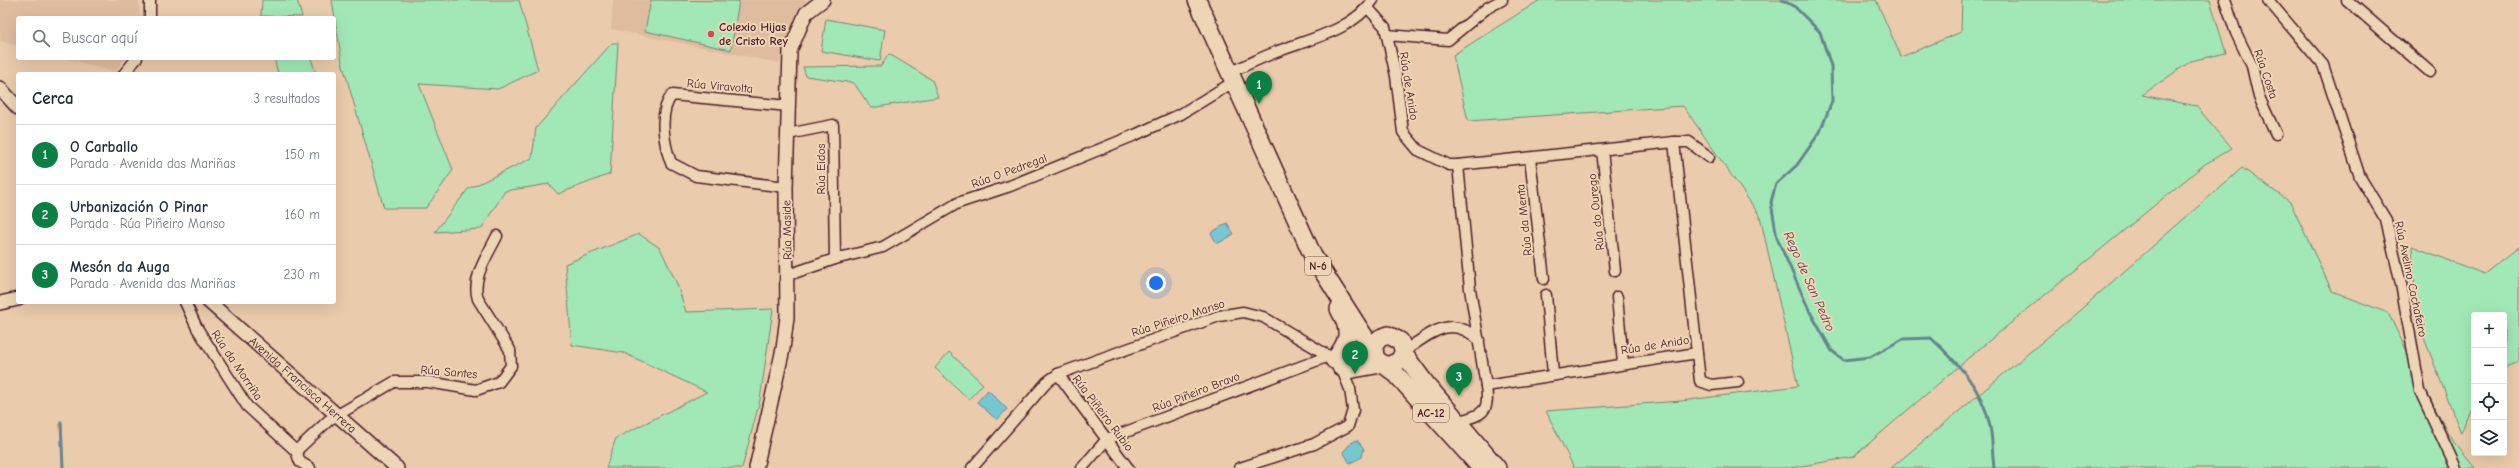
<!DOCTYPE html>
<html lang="es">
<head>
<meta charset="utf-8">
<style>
  body { margin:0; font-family:"Comic Neue",sans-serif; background:#f2f2f3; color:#1f2937 }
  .controls { position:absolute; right:12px; bottom:12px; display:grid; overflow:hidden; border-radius:4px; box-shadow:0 4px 16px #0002 }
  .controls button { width:36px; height:36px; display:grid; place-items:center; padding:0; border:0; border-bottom:1px solid #e0e1e3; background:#fff; color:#1f2937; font:20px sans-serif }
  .you { position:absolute; left:1156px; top:283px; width:14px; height:14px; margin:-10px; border:3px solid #fff; border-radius:50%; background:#1a73e8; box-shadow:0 0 0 6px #1a73e833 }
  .badge { display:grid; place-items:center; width:26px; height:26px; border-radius:50%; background:#0b8043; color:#fff; font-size:13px; font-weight:700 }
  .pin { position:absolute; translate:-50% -33px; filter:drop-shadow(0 1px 2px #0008) }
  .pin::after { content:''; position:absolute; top:21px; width:14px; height:12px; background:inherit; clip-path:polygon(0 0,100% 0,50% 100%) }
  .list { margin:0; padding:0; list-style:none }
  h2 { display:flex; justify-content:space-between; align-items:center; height:52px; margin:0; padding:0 16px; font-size:17px }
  h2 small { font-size:13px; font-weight:400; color:#747a83 }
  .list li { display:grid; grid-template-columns:26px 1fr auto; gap:12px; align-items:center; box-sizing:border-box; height:60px; padding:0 16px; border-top:1px solid #e0e1e3 }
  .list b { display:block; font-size:15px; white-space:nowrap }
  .list p { margin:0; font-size:13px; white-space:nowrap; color:#747a83 }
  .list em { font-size:13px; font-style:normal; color:#747a83 }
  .icon { flex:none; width:22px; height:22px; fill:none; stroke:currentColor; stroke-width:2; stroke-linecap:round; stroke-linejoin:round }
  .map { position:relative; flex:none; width:2519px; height:468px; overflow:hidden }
  .search { position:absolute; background:#fff; box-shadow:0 4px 16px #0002; left:16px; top:16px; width:320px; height:44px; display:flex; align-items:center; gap:10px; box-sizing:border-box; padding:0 14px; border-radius:4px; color:#747a83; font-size:15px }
  .panel { position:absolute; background:#fff; box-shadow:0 4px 16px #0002; left:16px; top:72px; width:320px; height:232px; border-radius:4px }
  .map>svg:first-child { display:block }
</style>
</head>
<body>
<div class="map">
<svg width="2519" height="468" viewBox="0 0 2519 468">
  <rect width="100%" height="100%" fill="#eacbab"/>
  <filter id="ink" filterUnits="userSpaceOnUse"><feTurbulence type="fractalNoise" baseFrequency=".025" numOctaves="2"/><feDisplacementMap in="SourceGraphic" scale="8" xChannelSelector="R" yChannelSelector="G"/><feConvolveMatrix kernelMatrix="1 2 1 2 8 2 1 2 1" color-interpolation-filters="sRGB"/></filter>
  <g filter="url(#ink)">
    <g fill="#dfbc9e">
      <polygon points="0,0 139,0 140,18 18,18 18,46 0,41"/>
      <polygon points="613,0 815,0 794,20 785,39 779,63 611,29"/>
      <polygon points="63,58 125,58 115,72"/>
    </g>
    <g fill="#a1e8b6" stroke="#768470">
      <polygon points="262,0 297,0 302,17 261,16"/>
      <polygon points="332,0 519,0 538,70 498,89 419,84 453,170 426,208 384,208 342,62"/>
      <polygon points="651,0 739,1 731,50 645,31"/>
      <polygon points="1540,0 1876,0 1901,57 1961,32 1962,0 2210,0 2226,53 2191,61 2142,95 2196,106 2232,148 2205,164 1973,354 1853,457 1790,468 1574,468 1546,411 1681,401 1798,386 1760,216 1683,106 1468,121 1453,55"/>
      <polygon points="826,19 885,30 880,61 821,51"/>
      <polygon points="612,43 618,43 610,174 558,194 549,184 505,191 481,229 435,232 468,189 532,158 536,128"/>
      <polygon points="889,54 932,80 938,97 871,108 854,83 806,76 803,67 881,66"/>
      <polygon points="274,58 311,58 316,74 278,74"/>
      <polygon points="2242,168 2290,202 2332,291 2388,313 2449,436 2475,468 1891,468 2079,311"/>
      <polygon points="639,234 660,248 677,284 686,312 773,309 760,400 742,468 606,468 616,438 707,392 624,353 572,345 565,264"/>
      <polygon points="2412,246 2484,274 2519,247 2519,362 2504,368 2504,315 2474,315 2474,404 2461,433 2417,320"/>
      <polygon points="949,352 983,384 969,399 935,368"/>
    </g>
    <g fill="#77c7d2" stroke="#65848f">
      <polygon points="1227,223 1234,234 1217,244 1211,233"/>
      <polygon points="988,390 1007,409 997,420 977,402"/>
      <polygon points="1357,440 1364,449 1362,457 1350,463 1343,452 1351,443"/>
    </g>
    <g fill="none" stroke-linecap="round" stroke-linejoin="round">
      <g stroke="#65848f" stroke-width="3">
        <path d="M1782,0l13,7 25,25 11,34 1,35 -12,31 -23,33 -21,19 -5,18 6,36 33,74 22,39 12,9 26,-3 33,-18 28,-1c26,24 50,49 58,84 4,15 3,31 5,46"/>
        <polyline points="61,422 63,468"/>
      </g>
      <defs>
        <g id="minor">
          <polyline points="150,0 150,18"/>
          <polyline points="2225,0 2236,33 2252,66 2259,97 2276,134"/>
          <polyline points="2268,0 2323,65 2360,177 2386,220 2401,284 2420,391 2456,468"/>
          <polyline points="2347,0 2430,72"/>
          <polyline points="1368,8 1385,27 1396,76 1403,132 1418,150 1449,165 1458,165"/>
          <polyline points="1387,35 1448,40 1487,8 1502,0"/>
          <path d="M1231,72c15,-7 30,-14 45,-20 33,-13 76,-21 97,-52"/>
          <polyline points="124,74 137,58"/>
          <polyline points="788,134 833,125 835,259"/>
          <polygon points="1674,142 1697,353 1486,386 1470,289 1458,165"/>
          <polyline points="1674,142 1689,142 1709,157"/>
          <polyline points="1602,150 1615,271"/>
          <polyline points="1530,158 1544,279"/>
          <path d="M786,187l-90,-11 -25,-13c-7,-19 -13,-51 1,-68l116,11"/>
          <polyline points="788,275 835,259 883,247 958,203 1010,186 1135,135 1181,114 1235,81"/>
          <polyline points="1546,295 1553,374"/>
          <polyline points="1617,297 1623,363"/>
          <polyline points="185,302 197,328 247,406 296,451 300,462 310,468"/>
          <path d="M1404,351c27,-17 46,-38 75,-11"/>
          <polyline points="1697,353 1700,381 1711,385 1738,382"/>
          <polyline points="1058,374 1128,468"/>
          <path d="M1466,419c21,-5 23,-13 20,-33"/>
          <path d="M296,451l33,-31 65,-38h34l48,8 23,-8 12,-16 -1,-16 -32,-51c-7,-21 10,-44 19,-63"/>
          <polyline points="972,468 1047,382 1058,374 1219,316 1243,312 1263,317 1329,356 1341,367 1350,389 1353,410 1348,426 1314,444 1240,468"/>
          <polyline points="1082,468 1107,439 1329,356"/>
        </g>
        <g id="tertiary">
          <polyline points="0,88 18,108"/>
          <path id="s1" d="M209,302l188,166"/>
          <polyline points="0,303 18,299"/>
          <polyline points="756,468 783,349 787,317 786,187 790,51 806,13 823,0"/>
        </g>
        <g id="trunk">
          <polyline points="1197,0 1313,256 1373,350"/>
          <polyline points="1403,353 1426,384 1497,468"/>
          <path d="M1334,360c15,-19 18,-28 5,-51"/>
          <polyline points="1387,366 1399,361 1404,351 1400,341 1388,335 1380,338 1374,345 1375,358 1396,374 1481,468"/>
          <polyline points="1341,367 1348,370 1381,364"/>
        </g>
      </defs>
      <use href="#minor" stroke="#4a1f2b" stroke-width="13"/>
      <use href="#tertiary" stroke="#4a1f2b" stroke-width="16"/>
      <use href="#trunk" stroke="#4a1f2b" stroke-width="20"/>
      <use href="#minor" stroke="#eed5b6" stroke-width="10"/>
      <use href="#tertiary" stroke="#eed5b6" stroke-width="13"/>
      <use href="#trunk" stroke="#eed5b6" stroke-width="17"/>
    </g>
  </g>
  <circle fill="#d1495b" stroke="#eed5b6" stroke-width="1.5" cx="711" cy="34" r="4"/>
  <g text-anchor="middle" stroke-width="4" stroke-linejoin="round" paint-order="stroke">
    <g fill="#eed5b6" stroke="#7b5655" stroke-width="1">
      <rect x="1305" y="257" width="26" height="18" rx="3"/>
      <rect x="1413" y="404" width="36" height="18" rx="3"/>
    </g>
    <g font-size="11" font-weight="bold" fill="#4a1f2b">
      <text x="1318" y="270">N-6</text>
      <text x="1431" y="417">AC-12</text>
    </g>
    <g font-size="12" font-weight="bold" fill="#4a1f2b" stroke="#eed5b6" text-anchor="start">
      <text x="719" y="31">Colexio Hijas<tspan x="719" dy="14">de Cristo Rey</tspan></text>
    </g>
    <g font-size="12" fill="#4a1f2b" stroke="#eed5b6">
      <text transform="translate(2266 74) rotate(71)" y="4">Rúa Costa</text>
      <text transform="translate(720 86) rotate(5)" y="4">Rúa Viravolta</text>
      <text transform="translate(1409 86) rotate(81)" y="4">Rúa de Anido</text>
      <text transform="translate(821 169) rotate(-90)" y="4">Rúa Eidos</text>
      <text transform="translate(1009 171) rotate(-20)" y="4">Rúa O Pedregal</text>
      <text transform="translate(1596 212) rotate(-96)" y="4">Rúa do Ourego</text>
      <text transform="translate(1524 220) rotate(-96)" y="4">Rúa da Menta</text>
      <text transform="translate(787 230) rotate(-91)" y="4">Rúa Maside</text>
      <text transform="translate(2411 279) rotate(78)" y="4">Rúa Avelino Cachafeiro</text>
      <text transform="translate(1178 318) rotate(-18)" y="4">Rúa Piñeiro Manso</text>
      <text transform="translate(1655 345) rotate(-9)" y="4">Rúa de Anido</text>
      <text transform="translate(237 365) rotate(56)" y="4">Rúa da Morriña</text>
      <text transform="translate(449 372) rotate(5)" y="4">Rúa Santes</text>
      <text dy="4" stroke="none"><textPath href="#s1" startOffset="125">Avenida Francisca Herrera</textPath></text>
      <text transform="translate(1196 392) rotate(-21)" y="4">Rúa Piñeiro Bravo</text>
      <text transform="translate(1103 413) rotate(53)" y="4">Rúa Piñeiro Rubio</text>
    </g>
    <g font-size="13" font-style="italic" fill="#53414c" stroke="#eed5b6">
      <text transform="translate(1810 281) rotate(66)" y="5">Rego de San Pedro</text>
    </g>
  </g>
</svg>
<div class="controls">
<button>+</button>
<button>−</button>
<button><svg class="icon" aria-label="locate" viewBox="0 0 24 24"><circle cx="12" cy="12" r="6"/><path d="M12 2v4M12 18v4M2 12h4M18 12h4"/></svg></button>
<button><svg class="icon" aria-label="layers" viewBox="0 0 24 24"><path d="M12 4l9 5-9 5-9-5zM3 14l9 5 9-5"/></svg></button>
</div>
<div class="you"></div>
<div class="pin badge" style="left:1259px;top:104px">1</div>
<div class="pin badge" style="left:1355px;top:374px">2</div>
<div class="pin badge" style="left:1459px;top:396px">3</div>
<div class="search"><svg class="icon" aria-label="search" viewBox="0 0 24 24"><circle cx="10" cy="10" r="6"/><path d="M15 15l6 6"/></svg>Buscar aquí</div>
<section class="panel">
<h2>Cerca<small>3 resultados</small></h2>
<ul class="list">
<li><span class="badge">1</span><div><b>O Carballo</b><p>Parada · Avenida das Mariñas</p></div><em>150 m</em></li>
<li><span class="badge">2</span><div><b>Urbanización O Pinar</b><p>Parada · Rúa Piñeiro Manso</p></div><em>160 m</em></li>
<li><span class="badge">3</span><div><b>Mesón da Auga</b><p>Parada · Avenida das Mariñas</p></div><em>230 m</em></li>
</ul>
</section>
</div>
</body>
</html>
